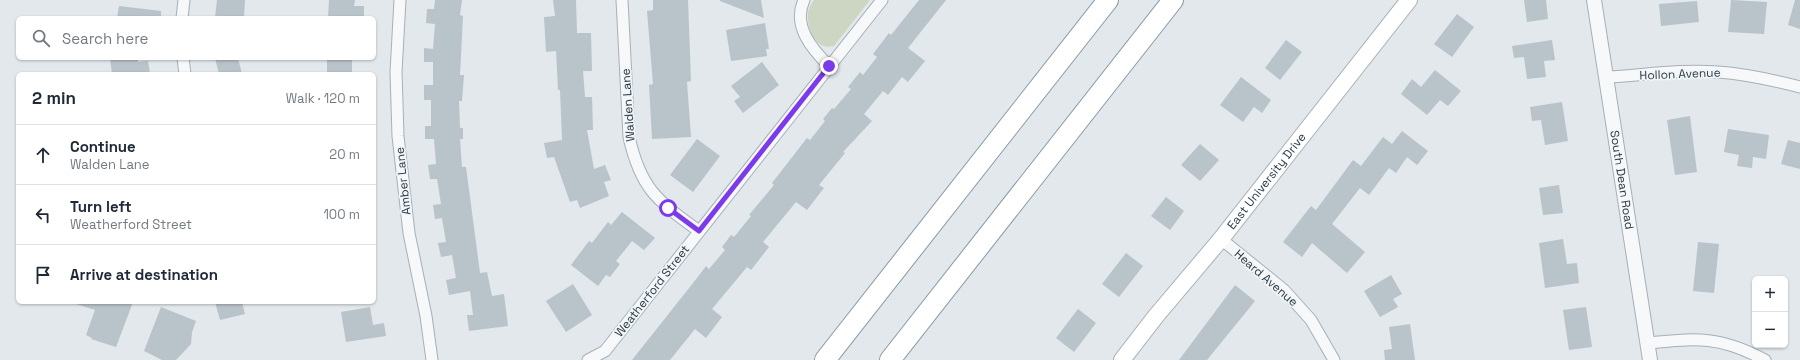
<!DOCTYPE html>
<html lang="en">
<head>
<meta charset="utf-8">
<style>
  body { margin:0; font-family:"Space Grotesk",sans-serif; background:#f2f2f3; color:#1f2937 }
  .controls { position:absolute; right:12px; bottom:12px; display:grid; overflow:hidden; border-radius:6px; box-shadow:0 1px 3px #0004 }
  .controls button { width:36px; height:36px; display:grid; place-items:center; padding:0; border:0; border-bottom:1px solid #e0e1e3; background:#fff; color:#1f2937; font:20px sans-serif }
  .stop { position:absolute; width:12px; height:12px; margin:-9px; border:3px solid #7c3aed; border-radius:50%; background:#fff }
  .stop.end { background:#7c3aed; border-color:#fff; box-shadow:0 1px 4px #0008 }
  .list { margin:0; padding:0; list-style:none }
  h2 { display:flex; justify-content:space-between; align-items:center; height:52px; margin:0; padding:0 16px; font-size:17px }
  h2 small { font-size:13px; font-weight:400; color:#747a83 }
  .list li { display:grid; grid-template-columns:26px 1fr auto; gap:12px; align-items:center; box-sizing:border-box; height:60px; padding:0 16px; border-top:1px solid #e0e1e3 }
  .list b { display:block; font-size:15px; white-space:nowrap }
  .list p { margin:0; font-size:13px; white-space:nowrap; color:#747a83 }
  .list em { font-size:13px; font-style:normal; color:#747a83 }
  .icon { flex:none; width:22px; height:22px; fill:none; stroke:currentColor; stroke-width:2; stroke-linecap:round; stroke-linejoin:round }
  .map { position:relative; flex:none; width:1800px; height:360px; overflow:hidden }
  .search { position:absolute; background:#fff; box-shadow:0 1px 3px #0004; left:16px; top:16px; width:360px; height:44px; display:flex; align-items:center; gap:10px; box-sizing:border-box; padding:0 14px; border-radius:6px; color:#747a83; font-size:15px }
  .panel { position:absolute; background:#fff; box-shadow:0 1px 3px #0004; left:16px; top:72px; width:360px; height:232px; border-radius:6px }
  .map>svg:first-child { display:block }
</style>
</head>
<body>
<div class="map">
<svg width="1800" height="360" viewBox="0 0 1800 360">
  <rect width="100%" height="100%" fill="#e2e8ec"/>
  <path fill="#ccd6c3" d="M814,0h56l-36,46c-18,5 -27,-16 -26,-31 0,-5 3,-11 6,-15z"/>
  <g fill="#b9c3ca">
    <polygon points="217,0 245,0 244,18 215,18"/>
    <polygon points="329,0 355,0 354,6 364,6 364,18 328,18"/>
    <polygon points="435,0 462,0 460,15 463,16 460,75 464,75 462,101 459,101 460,128 463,128 463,139 460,139 462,167 466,167 480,273 487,272 492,296 504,294 508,326 469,331 467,315 473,315 470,291 449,295 446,280 456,278 452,255 441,257 438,243 446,242 442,218 435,219 433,205 441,204 437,179 430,179 428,165 436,164 434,139 425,139 425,126 431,126 431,100 424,100 424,85 433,85 433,62 424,62 424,48 433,49 435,24 426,23 427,9 434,9"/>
    <polygon points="553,0 576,0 577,33 591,33 592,71 583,71 585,97 592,97 593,130 587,130 594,169 605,165 611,180 604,182 609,196 580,208 577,200 570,202 554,157 547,158 544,143 562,140 560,90 558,90 556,51 546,52 544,17 555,16"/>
    <polygon points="653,0 688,0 691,81 687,82 691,137 652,139 649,85 653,84 647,11 653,10"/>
    <polygon points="720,0 761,0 764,18 720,1"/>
    <polygon points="919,0 946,0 908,48 925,61 908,82 902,77 888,95 883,91 864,114 872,121 843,152 845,153 819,185 824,188 807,210 796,202 763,242 769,247 751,270 747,267 712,309 722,317 706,338 695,329 670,360 632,360 697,278 706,266 709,269 725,250 722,247 731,235 734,237 751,216 749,215 774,185 772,183 807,138 810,140 825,121 823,119 832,108 834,109 851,89 848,87 860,72 863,75 877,57 873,54 889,33 891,35"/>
    <polygon points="1524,0 1546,0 1548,19 1527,22"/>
    <polygon points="1731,0 1767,2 1764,34 1728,32"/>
    <polygon points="1795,0 1800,0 1800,29 1788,25"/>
    <polygon points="1697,1 1699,22 1661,26 1659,4"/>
    <polygon points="119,6 161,11 161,18 117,18"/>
    <polygon points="1457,14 1474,27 1452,57 1434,44"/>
    <polygon points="765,23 769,49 766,49 767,56 731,61 726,30"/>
    <polygon points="1286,40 1302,52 1280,80 1265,68"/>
    <polygon points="1552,40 1555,60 1544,61 1546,77 1527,79 1524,57 1514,58 1512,46"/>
    <polygon points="110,58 138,58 138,62 148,61 150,74 112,74"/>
    <polygon points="215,58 238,58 242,74 219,74"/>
    <rect x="327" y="58" width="25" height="16"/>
    <polygon points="762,62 779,85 743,113 734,101 740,97 731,86"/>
    <polygon points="1435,70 1461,91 1448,106 1440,100 1427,115 1401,94 1412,79 1421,87"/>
    <polygon points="1241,77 1271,100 1262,113 1254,107 1243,122 1220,105"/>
    <polygon points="1562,102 1568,141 1545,145 1541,120 1532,121 1530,107"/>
    <polygon points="1690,116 1697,172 1675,175 1667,120"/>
    <polygon points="1728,129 1769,135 1766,159 1753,157 1752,168 1737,166 1739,155 1724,152"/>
    <polygon points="1402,131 1428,151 1417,165 1407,157 1396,173 1389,168 1369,195 1360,188 1332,224 1365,252 1347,273 1312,243 1302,257 1283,242 1311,206 1316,210 1353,160 1361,166 1383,137 1392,144"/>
    <polygon points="697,139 720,156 693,192 670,175"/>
    <polygon points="1788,140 1800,143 1800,169 1781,164"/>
    <polygon points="1200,144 1219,160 1200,181 1181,165"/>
    <polygon points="1559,185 1563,213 1543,215 1539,188"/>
    <polygon points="1166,197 1184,211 1170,230 1151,216"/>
    <polygon points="622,212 655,238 644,250 632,241 616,261 620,264 610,277 606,275 598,286 571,265 589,241 592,243 608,222 611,225"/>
    <polygon points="1563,239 1567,264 1577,263 1579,283 1545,288 1539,243"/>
    <polygon points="1698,242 1719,244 1714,293 1693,291"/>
    <polygon points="1126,253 1143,266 1119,297 1102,284"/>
    <polygon points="1391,275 1402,294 1393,299 1398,307 1380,317 1364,291"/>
    <polygon points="573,284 592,315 566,332 546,301"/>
    <polygon points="1235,285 1255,301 1207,360 1179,360"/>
    <polygon points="76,302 133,302 116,347 91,339 92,338 86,335 95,310 76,304"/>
    <polygon points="215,302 242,302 245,314 220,320"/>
    <polygon points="161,307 196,321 192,332 191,344 176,360 162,360 144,351"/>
    <polygon points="370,307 373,325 384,323 386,336 346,342 341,312"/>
    <polygon points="1586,307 1592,347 1569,350 1563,310"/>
    <polygon points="1078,309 1096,323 1074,352 1056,338"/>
    <polygon points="1410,324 1415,360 1385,360 1384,350 1392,349 1389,327"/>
  </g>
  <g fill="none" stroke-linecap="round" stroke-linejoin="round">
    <defs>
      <g id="minor">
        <polyline points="400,0 396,72 398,136 409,233 426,316 432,360"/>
        <path d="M622,0l7,137c12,53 29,64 70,94"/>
        <path d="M804,0c-12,26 8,49 25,66"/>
        <polyline points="182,18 184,0"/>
        <polyline points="183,58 185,74"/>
        <path d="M1607,77c37,-2 75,-8 111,-5 28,2 55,8 82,15"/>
        <polyline points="1221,239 1284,290 1311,320 1334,360"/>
        <path d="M1648,343c50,-5 72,-7 117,17"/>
        <polyline points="588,360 605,351 882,0"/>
      </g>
      <g id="tertiary">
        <path id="s1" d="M1594,0l56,360"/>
      </g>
      <g id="secondary">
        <path id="s2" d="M1122,360l34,-44 65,-77 188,-239"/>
      </g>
      <g id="motorway">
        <polyline points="825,360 1108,0"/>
        <polyline points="890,360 1173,0"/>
      </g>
    </defs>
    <use href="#minor" stroke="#a6b0b7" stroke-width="13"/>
    <use href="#tertiary" stroke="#a6b0b7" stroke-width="16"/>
    <use href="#secondary" stroke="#a6b0b7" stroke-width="18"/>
    <use href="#motorway" stroke="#8899a4" stroke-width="22"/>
    <use href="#minor" stroke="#f6f8fa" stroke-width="11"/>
    <use href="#tertiary" stroke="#f6f8fa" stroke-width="14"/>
    <use href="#secondary" stroke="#fff" stroke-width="16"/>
    <use href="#motorway" stroke="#fff" stroke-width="20"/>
  </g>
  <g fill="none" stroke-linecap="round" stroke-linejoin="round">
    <polyline stroke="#7c3aed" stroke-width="5" points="668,208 699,231 829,66"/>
  </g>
  <g text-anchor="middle" stroke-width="3.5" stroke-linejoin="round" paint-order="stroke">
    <g font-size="12" fill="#283a46" stroke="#f2f6f9">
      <text transform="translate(1680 74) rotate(-2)" y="4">Hollon Avenue</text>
      <text transform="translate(628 105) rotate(-94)" y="4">Walden Lane</text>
      <text dy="4" stroke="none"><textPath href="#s1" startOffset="182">South Dean Road</textPath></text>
      <text transform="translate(403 181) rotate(-96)" y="4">Amber Lane</text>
      <text dy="4" stroke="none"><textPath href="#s2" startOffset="230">East University Drive</textPath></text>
      <text transform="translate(1266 278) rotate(41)" y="4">Heard Avenue</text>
      <text transform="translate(652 291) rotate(-52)" y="4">Weatherford Street</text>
    </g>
  </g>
</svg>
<div class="controls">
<button>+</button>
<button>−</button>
</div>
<div class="stop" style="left:668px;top:208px"></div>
<div class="stop end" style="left:829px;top:66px"></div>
<div class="search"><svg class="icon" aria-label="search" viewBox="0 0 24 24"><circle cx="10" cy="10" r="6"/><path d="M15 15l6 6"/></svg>Search here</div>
<section class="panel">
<h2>2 min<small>Walk · 120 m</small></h2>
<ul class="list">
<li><svg class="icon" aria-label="ahead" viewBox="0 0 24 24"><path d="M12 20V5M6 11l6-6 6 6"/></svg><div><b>Continue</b><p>Walden Lane</p></div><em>20 m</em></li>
<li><svg class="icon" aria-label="left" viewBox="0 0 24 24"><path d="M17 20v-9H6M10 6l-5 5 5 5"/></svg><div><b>Turn left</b><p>Weatherford Street</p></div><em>100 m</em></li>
<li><svg class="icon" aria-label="arrive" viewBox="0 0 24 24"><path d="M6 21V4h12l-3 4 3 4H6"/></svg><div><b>Arrive at destination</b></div></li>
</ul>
</section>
</div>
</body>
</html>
